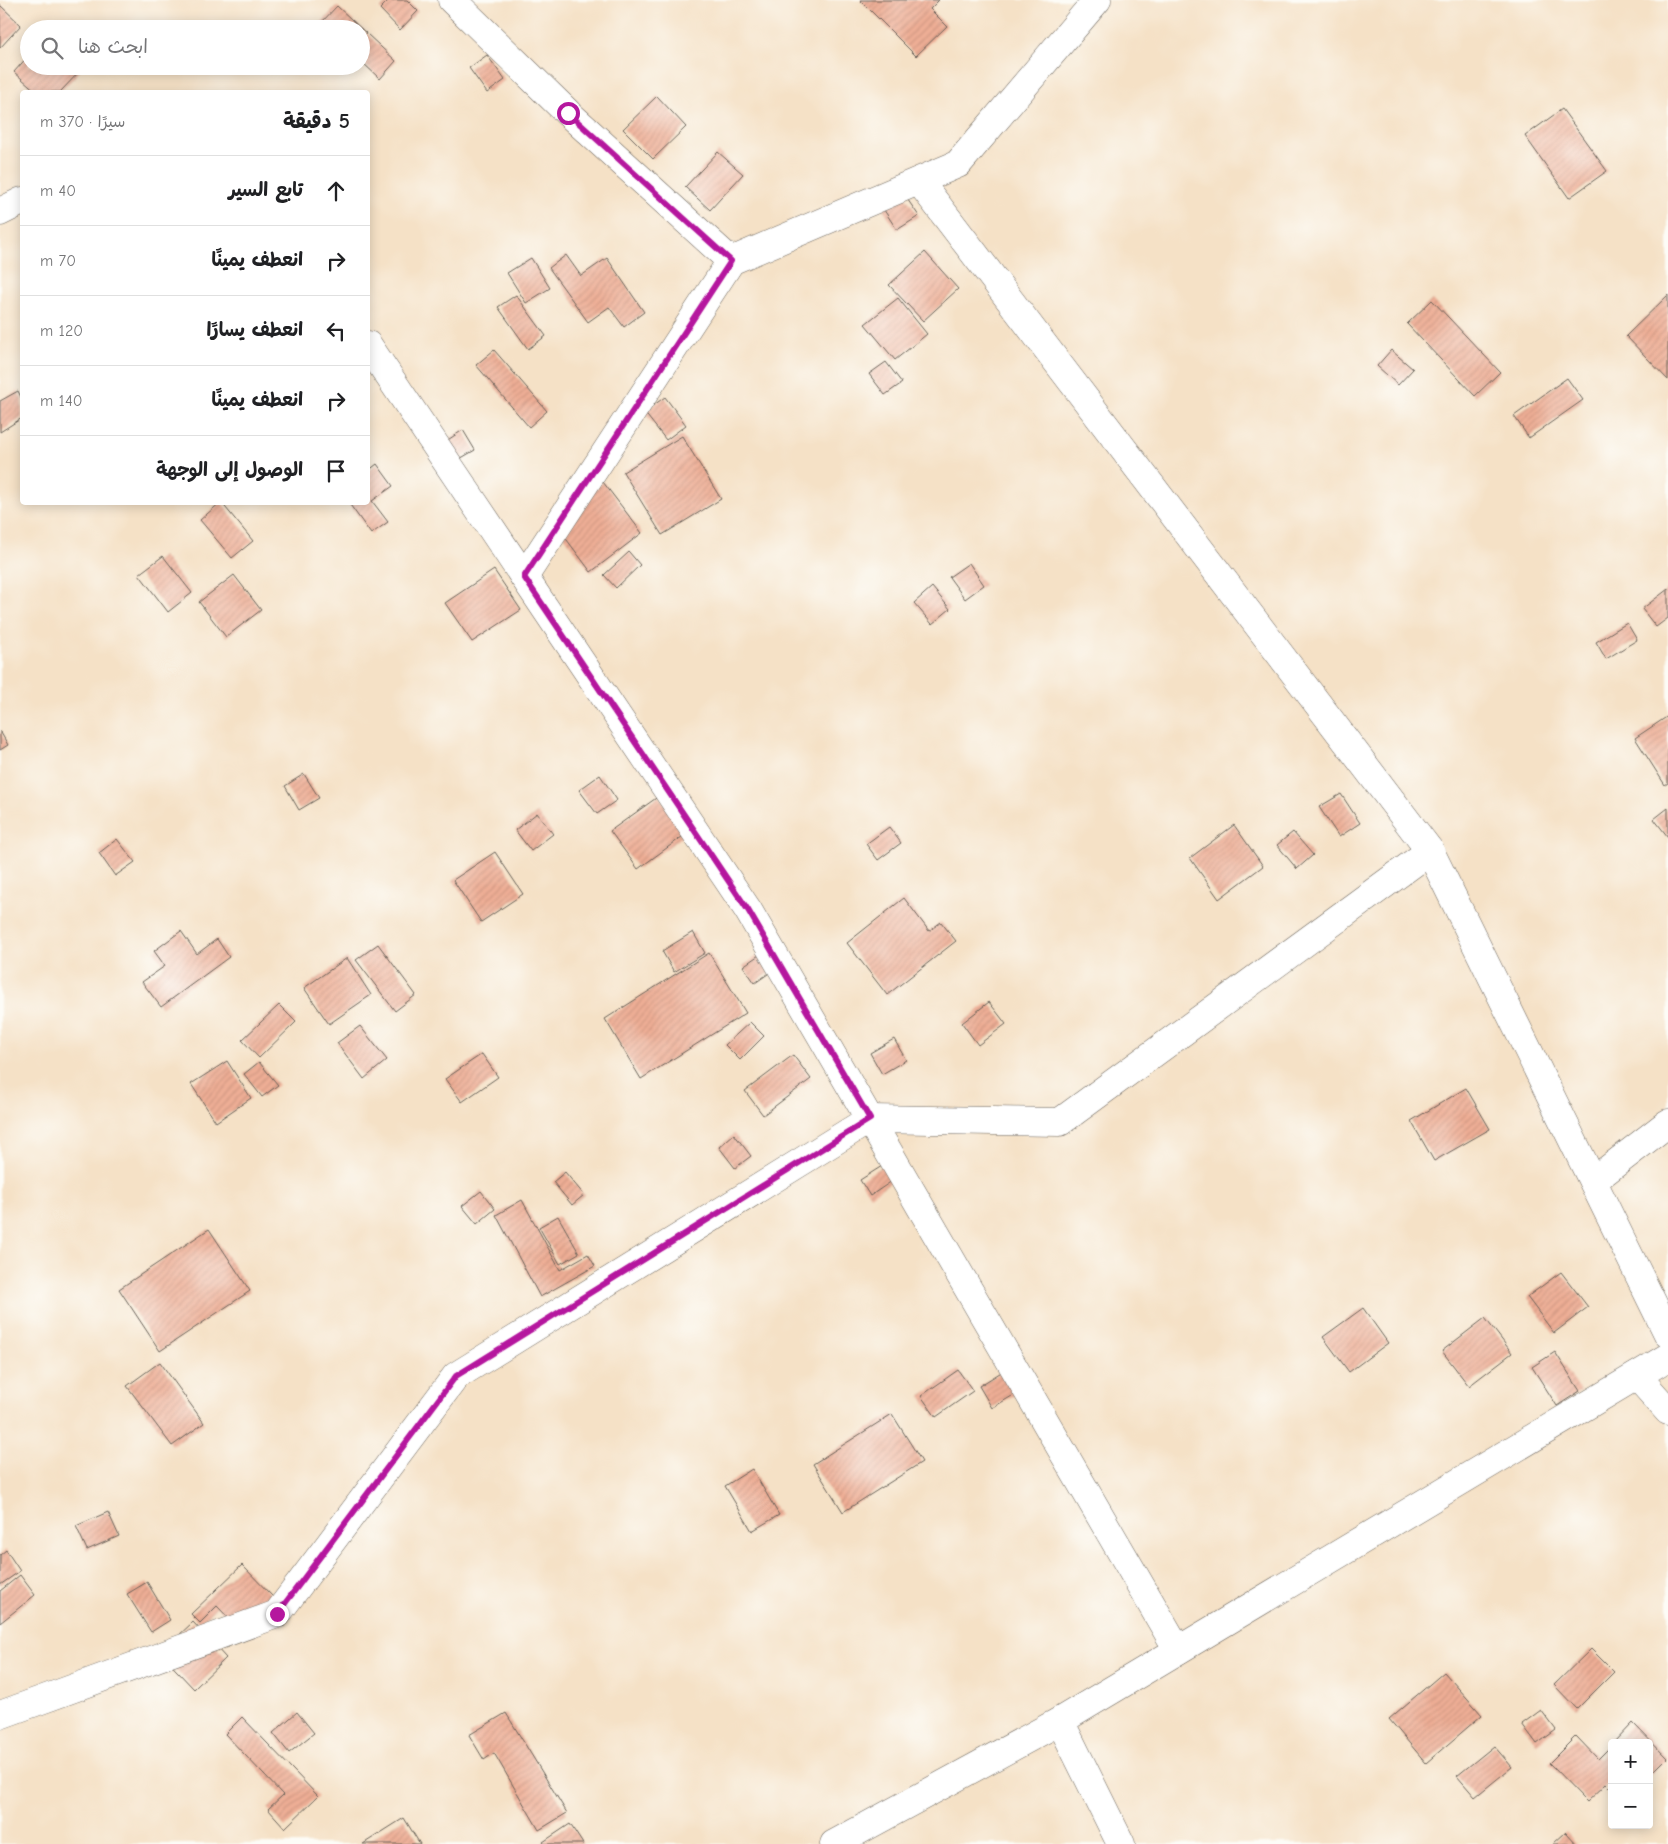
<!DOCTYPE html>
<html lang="ar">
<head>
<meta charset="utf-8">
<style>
  body { margin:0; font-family:"Comic Neue","Playpen Sans Arabic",sans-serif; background:#f6f6f6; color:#202124; direction:rtl }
  .controls { position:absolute; right:15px; bottom:15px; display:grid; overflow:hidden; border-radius:5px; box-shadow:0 2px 12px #0003 }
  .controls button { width:45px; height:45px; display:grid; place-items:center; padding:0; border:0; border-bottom:1px solid #e0e0e0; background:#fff; color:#202124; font:25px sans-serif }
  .stop { position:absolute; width:15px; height:15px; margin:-11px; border:4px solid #b5179e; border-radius:50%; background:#fff }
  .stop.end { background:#b5179e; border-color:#fff; box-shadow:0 1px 5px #0008 }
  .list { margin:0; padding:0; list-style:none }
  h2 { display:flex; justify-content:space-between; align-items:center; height:65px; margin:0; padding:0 20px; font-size:21px }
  h2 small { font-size:16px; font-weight:400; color:#757577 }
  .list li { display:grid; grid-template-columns:32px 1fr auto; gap:15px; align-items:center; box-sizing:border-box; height:70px; padding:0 20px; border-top:1px solid #e0e0e0 }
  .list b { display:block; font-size:19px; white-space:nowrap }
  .list em { font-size:16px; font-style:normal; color:#757577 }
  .icon { flex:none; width:28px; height:28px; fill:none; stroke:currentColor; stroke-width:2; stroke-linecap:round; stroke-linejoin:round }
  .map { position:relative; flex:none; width:1668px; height:1844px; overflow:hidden; direction:ltr }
  .search { position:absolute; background:#fff; box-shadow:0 2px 12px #0003; left:20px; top:20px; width:350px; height:55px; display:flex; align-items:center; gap:12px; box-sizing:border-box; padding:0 18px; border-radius:28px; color:#757577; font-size:19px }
  .panel { position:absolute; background:#fff; box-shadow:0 2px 12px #0003; left:20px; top:90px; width:350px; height:415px; border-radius:5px; direction:rtl }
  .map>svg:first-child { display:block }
</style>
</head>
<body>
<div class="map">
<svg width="1668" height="1844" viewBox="0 0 1668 1844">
  <defs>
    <pattern id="building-hatch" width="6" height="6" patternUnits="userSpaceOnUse" patternTransform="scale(1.25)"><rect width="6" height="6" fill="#eeae95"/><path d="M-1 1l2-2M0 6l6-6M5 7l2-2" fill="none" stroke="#cc9580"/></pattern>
  </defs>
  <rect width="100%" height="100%" fill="#fdfcf7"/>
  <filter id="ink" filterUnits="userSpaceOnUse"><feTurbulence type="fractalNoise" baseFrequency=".02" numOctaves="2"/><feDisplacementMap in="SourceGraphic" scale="10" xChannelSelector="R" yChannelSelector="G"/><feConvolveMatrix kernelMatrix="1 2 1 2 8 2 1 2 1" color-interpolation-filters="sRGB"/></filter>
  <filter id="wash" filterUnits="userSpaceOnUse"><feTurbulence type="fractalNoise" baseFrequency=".0096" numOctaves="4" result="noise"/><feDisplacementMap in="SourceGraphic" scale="20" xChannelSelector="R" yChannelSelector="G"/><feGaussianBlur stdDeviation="1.12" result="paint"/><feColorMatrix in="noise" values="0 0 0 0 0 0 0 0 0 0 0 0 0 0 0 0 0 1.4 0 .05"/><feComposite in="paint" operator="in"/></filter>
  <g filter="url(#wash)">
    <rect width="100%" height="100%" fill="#f5e1c6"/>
    <g id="blocks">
      <g fill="url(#building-hatch)">
        <polygon points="389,0 407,0 418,11 400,30 380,9"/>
        <polygon points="860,0 939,0 930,9 947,26 916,56"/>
        <polygon points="0,5 21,25 0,48"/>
        <polygon points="337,6 396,61 380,79 361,61 361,29 327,29 321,23"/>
        <polygon points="29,55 29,66 75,66 80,71 60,92 37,92 14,72"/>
        <polygon points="487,55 505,80 487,93 469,68"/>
        <polygon points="657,96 686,127 653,159 623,129"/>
        <polygon points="1562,109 1607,171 1569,198 1525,136"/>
        <polygon points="718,152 743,174 710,210 685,187"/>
        <polygon points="903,193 919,216 897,230 882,207"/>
        <polygon points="925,252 958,289 923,321 889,285"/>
        <polygon points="566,255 581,276 607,258 644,312 624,327 609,307 588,322 549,268"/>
        <polygon points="531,258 550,288 526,303 507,273"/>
        <polygon points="516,295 546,336 528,349 498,307"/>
        <polygon points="1668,295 1668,380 1626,336"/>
        <polygon points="898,298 927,334 895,360 865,324"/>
        <polygon points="1432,300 1500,372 1475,396 1407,324"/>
        <polygon points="494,350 547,411 529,427 476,365"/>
        <polygon points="1391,350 1413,369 1398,385 1377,366"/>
        <polygon points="886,362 902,383 885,395 869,374"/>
        <polygon points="1567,378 1583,400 1529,438 1514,416"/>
        <polygon points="18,391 22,399 22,418 0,432 0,401"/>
        <polygon points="665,397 686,425 666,440 644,412"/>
        <polygon points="463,430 475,450 451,464 440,445"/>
        <polygon points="682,436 721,499 662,535 623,472"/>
        <polygon points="377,464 393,486 372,501 388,522 371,534 348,502 368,502 368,471"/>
        <polygon points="603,482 642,533 591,572 552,520"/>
        <polygon points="221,502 253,541 232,558 200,520"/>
        <polygon points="629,552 640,565 616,588 604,575"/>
        <polygon points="163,556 192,593 168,612 139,574"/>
        <polygon points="969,563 984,585 965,599 949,577"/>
        <polygon points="494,570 521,610 472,642 445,603"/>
        <polygon points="234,575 261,610 226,637 199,602"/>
        <polygon points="932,587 950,609 932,624 914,603"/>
        <polygon points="1668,589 1668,618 1656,627 1642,609"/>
        <polygon points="1627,623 1637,640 1606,659 1596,642"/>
        <polygon points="1668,716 1668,783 1665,785 1635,738"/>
        <polygon points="0,731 8,745 0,750"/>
        <polygon points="304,774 319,798 299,810 285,786"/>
        <polygon points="600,775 617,800 597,814 579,790"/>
        <polygon points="1341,794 1360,823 1339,837 1319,807"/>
        <polygon points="659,796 686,834 638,869 610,831"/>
        <polygon points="1668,808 1668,837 1654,819"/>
        <polygon points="537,813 553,834 531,851 515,830"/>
        <polygon points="1234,825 1263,866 1219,899 1190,858"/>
        <polygon points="889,827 901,843 878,860 866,844"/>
        <polygon points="1293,832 1313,855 1297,869 1277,845"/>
        <polygon points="117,839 135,862 115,876 99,853"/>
        <polygon points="495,852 523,894 481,922 453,880"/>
        <polygon points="904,898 929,931 941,922 956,941 887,995 847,943"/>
        <polygon points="181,931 197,954 217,939 229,957 161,1007 142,982 165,966 154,951"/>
        <polygon points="693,932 705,953 674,972 662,951"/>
        <polygon points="378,944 416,995 395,1011 356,960"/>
        <polygon points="709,953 746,1013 641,1079 605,1019"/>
        <polygon points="762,953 775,969 755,983 743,966"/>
        <polygon points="347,958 371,995 329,1024 304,988"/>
        <polygon points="989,1002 1006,1024 978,1045 962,1023"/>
        <polygon points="279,1005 296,1022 259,1058 242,1040"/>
        <polygon points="750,1022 764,1036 740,1060 725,1045"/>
        <polygon points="360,1026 387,1060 364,1079 337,1043"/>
        <polygon points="894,1039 906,1060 882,1074 870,1053"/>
        <polygon points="482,1054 498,1077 462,1102 445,1079"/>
        <polygon points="793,1055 811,1079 763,1115 745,1091"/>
        <polygon points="227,1061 251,1098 216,1122 191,1084"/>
        <polygon points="259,1062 278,1085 262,1097 244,1074"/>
        <polygon points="1466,1088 1490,1129 1434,1161 1411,1121"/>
        <polygon points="734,1134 751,1156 735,1168 719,1147"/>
        <polygon points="882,1166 892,1181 870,1196 860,1180"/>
        <polygon points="565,1172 584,1195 572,1205 553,1182"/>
        <polygon points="481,1191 495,1209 477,1224 462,1206"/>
        <polygon points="522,1200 560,1270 588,1254 595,1266 540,1297 496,1215"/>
        <polygon points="558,1216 579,1253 560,1264 539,1227"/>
        <polygon points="209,1229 250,1291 160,1351 119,1289"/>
        <polygon points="1561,1272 1588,1307 1554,1333 1527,1297"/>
        <polygon points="1363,1308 1388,1343 1349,1372 1323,1337"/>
        <polygon points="1485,1318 1512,1353 1469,1386 1442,1351"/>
        <polygon points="1555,1352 1580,1391 1557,1406 1532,1367"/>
        <polygon points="160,1362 204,1423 172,1446 127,1386"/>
        <polygon points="958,1370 973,1391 936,1417 921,1396"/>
        <polygon points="1003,1371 1017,1393 992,1408 979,1386"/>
        <polygon points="892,1414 922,1462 843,1512 813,1464"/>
        <polygon points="752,1469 779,1515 752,1531 725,1486"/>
        <polygon points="108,1512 119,1536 87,1550 76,1526"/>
        <polygon points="6,1550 20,1571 0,1585 0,1555"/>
        <polygon points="242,1565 274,1598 240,1630 217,1606 200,1623 191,1614"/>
        <polygon points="20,1575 35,1595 0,1623 0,1591"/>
        <polygon points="147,1582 170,1620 151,1632 127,1594"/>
        <polygon points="193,1622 226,1658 194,1689 160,1653"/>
        <polygon points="1591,1649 1614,1672 1577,1709 1554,1685"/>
        <polygon points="1444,1672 1482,1715 1426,1763 1389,1719"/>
        <polygon points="1541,1710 1556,1730 1537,1744 1522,1724"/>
        <polygon points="297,1712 314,1733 289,1753 273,1733"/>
        <polygon points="506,1713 567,1813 539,1830 494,1753 484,1760 469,1735"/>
        <polygon points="242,1717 318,1796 285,1828 268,1809 283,1795 225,1734"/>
        <polygon points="1633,1723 1667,1758 1649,1776 1649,1743 1614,1743"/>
        <polygon points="1576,1736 1598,1759 1612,1745 1612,1790 1606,1784 1587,1802 1549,1763"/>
        <polygon points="1494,1746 1512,1767 1475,1797 1457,1776"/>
        <polygon points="404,1818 420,1844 363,1844"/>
        <polygon points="570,1824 583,1844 544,1844 543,1842"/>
        <polygon points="1566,1832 1577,1844 1553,1844"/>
      </g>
    </g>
  </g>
  <g filter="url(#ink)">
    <use href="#blocks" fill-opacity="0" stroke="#686158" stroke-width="1"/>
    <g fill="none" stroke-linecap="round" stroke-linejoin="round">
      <defs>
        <g id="minor">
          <polyline points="452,0 568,113 731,261"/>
          <polyline points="919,181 1430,851 1668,1334"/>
          <polyline points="0,212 22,201"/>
          <polyline points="368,345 748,910 1178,1650"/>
          <polyline points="524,577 731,261 958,164 1097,0"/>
          <polyline points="1593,1181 1668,1123"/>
          <polyline points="1637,1376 1668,1411"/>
          <polyline points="0,1715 277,1614 456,1376 870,1119 1060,1122 1430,851"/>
          <polyline points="1060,1721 1121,1844"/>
          <polyline points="834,1844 1060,1721 1668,1357"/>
        </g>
      </defs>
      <use href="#minor" stroke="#686158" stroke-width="29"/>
      <use href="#minor" stroke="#fff" stroke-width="28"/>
    </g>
  </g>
  <g fill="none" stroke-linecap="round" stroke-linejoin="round" filter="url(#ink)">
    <polyline stroke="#b5179e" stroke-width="6" points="277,1614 456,1376 870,1119 748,910 524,577 731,261 568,113"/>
  </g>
</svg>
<div class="controls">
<button>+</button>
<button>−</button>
</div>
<div class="stop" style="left:568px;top:113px"></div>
<div class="stop end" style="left:277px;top:1614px"></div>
<div class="search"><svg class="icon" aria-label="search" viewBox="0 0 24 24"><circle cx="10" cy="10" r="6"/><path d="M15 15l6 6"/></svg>ابحث هنا</div>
<section class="panel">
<h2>5 دقيقة<small>سيرًا · 370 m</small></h2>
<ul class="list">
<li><svg class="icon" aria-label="ahead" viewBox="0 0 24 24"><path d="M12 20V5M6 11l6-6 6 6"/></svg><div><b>تابع السير</b></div><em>40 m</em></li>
<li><svg class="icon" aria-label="right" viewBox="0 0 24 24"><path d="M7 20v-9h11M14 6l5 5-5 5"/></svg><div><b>انعطف يمينًا</b></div><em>70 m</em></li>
<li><svg class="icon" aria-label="left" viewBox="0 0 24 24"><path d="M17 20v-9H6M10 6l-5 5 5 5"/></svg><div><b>انعطف يسارًا</b></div><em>120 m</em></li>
<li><svg class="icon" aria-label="right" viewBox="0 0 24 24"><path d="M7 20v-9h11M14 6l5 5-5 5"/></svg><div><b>انعطف يمينًا</b></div><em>140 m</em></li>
<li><svg class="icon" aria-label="arrive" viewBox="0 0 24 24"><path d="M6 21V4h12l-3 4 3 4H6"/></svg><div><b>الوصول إلى الوجهة</b></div></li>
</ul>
</section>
</div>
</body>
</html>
